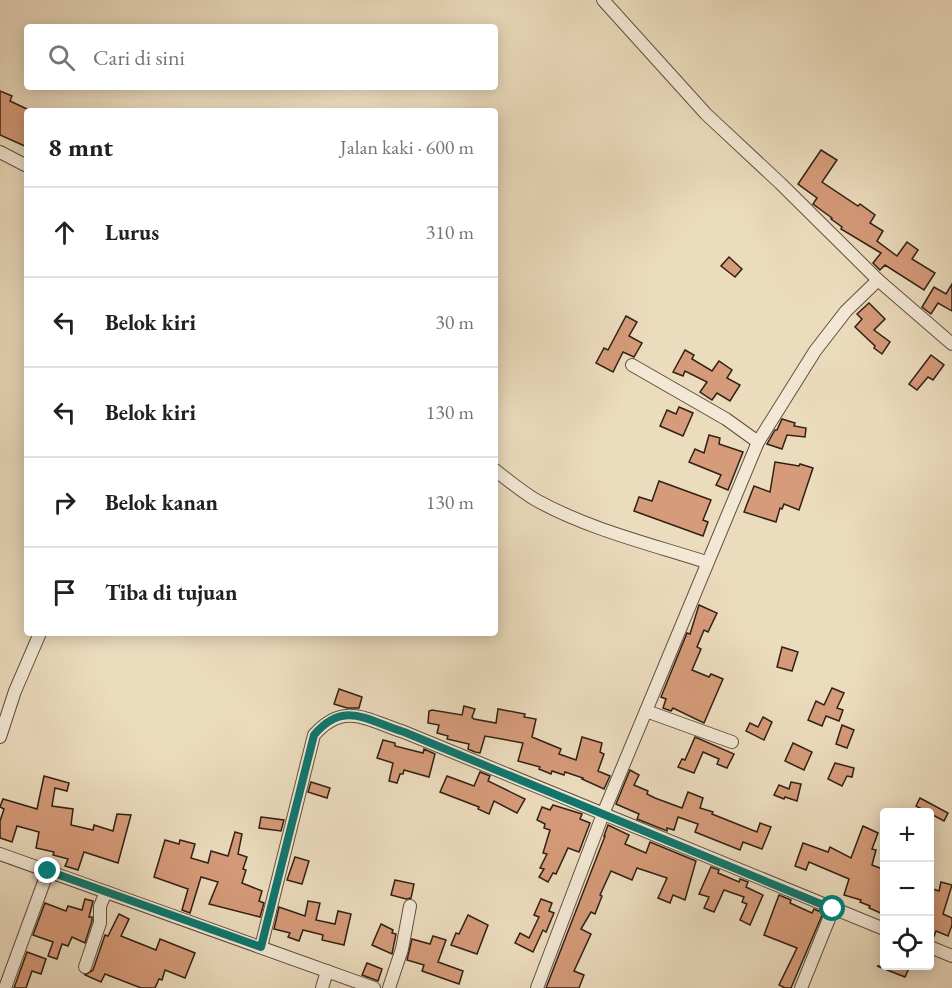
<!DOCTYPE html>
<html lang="id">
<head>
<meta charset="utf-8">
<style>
  body { margin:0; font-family:"EB Garamond",serif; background:#f2f2f2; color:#202124 }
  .controls { position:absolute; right:18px; bottom:18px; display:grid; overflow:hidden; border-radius:6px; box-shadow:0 3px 15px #0003 }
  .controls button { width:54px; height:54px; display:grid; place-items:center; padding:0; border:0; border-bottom:2px solid #e0e0e0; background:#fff; color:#202124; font:30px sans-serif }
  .stop { position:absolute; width:18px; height:18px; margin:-14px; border:4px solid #0f766e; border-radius:50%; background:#fff }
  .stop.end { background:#0f766e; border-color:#fff; box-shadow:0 2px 6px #0008 }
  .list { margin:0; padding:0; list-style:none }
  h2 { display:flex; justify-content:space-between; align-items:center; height:78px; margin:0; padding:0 24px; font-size:26px }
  h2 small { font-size:20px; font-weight:400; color:#757577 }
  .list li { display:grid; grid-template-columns:39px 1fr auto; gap:18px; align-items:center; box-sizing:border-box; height:90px; padding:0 24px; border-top:2px solid #e0e0e0 }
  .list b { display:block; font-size:22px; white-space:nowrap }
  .list em { font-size:20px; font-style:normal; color:#757577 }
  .icon { flex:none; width:33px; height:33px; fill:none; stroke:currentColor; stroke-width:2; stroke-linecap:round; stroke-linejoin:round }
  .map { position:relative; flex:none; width:952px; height:988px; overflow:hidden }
  .search { position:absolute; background:#fff; box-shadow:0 3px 15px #0003; left:24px; top:24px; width:474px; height:66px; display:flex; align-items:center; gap:15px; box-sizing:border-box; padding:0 21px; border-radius:6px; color:#757577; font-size:22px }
  .panel { position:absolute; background:#fff; box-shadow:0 3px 15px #0003; left:24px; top:108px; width:474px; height:528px; border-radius:6px }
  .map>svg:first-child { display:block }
</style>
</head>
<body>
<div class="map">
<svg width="952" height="988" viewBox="0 0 952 988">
  <rect width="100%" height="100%" fill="#ecdcbe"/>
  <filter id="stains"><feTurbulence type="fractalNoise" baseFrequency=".00333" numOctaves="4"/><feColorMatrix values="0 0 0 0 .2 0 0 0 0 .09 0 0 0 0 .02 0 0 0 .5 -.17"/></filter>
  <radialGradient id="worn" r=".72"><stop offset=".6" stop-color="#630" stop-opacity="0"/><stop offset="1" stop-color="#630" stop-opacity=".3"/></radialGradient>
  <g fill="#d69b7a" stroke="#302114" stroke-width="1.5">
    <polygon points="0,91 12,96 10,101 27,109 27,147 0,135"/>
    <polygon points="821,150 837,160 822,182 858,206 860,204 875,215 870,223 883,231 877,241 897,256 907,242 918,250 912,259 935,273 924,290 885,265 880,270 873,263 881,253 841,229 842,227 831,219 832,218 813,204 817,198 798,184"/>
    <polygon points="729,257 742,269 735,277 721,266"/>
    <polygon points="952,284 952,311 938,303 931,314 922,307 934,287 946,294"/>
    <polygon points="869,303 885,319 874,330 890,342 882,354 874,348 875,346 855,327 862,319 857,314"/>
    <polygon points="626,316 637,322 629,336 642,343 634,357 623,352 613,372 596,363 604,348 608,350"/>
    <polygon points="685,350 694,355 692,359 712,371 719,361 732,370 727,378 740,385 730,401 717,393 712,400 700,392 707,382 685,371 683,376 673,372"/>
    <polygon points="931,355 944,365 933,380 928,377 917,390 909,384"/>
    <polygon points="679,407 693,413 683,436 660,426 667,410 676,414"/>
    <polygon points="782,419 795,423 794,426 806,428 805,437 787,435 782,449 767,444 775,430 777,430"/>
    <polygon points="709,435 720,438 719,444 743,452 728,490 716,485 721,475 689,462 695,449 704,453"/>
    <polygon points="775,462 799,466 800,464 813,468 799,510 784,504 782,509 780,508 776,522 744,512 754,486 770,492"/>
    <polygon points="659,481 711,500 703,520 708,522 703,536 634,511 639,497 652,501"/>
    <polygon points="699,605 717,613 708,632 704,630 697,647 701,649 692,670 709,677 711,674 723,679 704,723 673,708 671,711 663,708 666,699 661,697 687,633 690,634"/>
    <polygon points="782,647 798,652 792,671 777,667"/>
    <polygon points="832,688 844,693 837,708 843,710 839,721 826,716 822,726 808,720 816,701 824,705"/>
    <polygon points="339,689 362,697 359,708 347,708 334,704"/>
    <polygon points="464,706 475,709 472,717 474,719 496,723 498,709 525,714 524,717 536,719 532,737 561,749 559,754 576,760 582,737 602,743 600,752 604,754 598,771 610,776 604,789 582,779 583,778 565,772 564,775 552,771 551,774 539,769 540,767 518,761 523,743 485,736 480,753 475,752 468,749 469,744 447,739 448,736 437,733 439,725 428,723 429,711 432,710 462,715"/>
    <polygon points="763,717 772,722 764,740 746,731 750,723 758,727"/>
    <polygon points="842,725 854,730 847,748 836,744"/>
    <polygon points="695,737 734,754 727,768 717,764 719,759 703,752 694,773 678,767 682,759 685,760"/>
    <polygon points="383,740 395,743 395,746 423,753 424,749 435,754 429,777 404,770 403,774 400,774 397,783 389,781 393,763 377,758"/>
    <polygon points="793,743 812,752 804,770 785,761"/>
    <polygon points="835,763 854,768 852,777 847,776 842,786 828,779"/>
    <polygon points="630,770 639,775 634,785 648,791 647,794 655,798 682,808 688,792 703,798 700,808 713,812 712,814 757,832 760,823 771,827 762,849 743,842 740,850 695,832 698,824 678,817 674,830 667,828 667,831 637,819 639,814 616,804"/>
    <polygon points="480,772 490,776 488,781 525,799 517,813 494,801 489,814 478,809 479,807 440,792 447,776 474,786"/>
    <polygon points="44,776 69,783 67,791 55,788 52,806 73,809 71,825 93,830 94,825 113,831 117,814 131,815 118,863 84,852 78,870 65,866 68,859 53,855 54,852 36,848 39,832 17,826 12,842 0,838 0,821 4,809 0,807 3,799 37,809"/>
    <polygon points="311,782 330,788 327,798 308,792"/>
    <polygon points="791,782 801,784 797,801 785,797 784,799 774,795 779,785 789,789"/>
    <polygon points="920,798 948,813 944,821 916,806"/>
    <polygon points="553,805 582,814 580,819 590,823 579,852 568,848 556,874 553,873 548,882 539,877 544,869 540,868 547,854 543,853 550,830 544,828 545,824 537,820 542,807 550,810"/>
    <polygon points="261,817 284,820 281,831 259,828"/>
    <polygon points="608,825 629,835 625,844 646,853 650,842 696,861 685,900 673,895 670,903 658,898 667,878 637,868 632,880 611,871 600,895 602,896 595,914 591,912 581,929 591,934 574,971 584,975 579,988 546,988 605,836 604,836"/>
    <polygon points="863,826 878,833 872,849 876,850 872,865 885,870 885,915 869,908 870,906 860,902 861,900 844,895 849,879 809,862 806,870 795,866 803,843 828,852 830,847 851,858"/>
    <polygon points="235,832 242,834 238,854 247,857 243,869 246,870 242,883 262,891 259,901 264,903 260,917 209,904 218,882 201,877 190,913 182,910 188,889 154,877 165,840 179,844 180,840 195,844 191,858 208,863 211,851 228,856"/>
    <polygon points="295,857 309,861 302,884 287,880"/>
    <polygon points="711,867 719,870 718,873 739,882 740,879 748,882 746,887 763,895 750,925 740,920 747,904 742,902 744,897 724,890 714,912 704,908 709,897 699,894"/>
    <polygon points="395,880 414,884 411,898 406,899 391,895"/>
    <polygon points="941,882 952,885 943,914 952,918 952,925 948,936 936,931 933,939 930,939 930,888 939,891"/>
    <polygon points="779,895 791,900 790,903 812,913 814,909 823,913 791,988 785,988 779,985 797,948 764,935"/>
    <polygon points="85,899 93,901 89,917 92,917 92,921 85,943 72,937 68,946 62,944 57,959 48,956 53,942 33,935 45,903 66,911 68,906 82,910"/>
    <polygon points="541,899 552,903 549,911 554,913 546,932 543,930 533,952 515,943 520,933 529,938 539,917 534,915"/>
    <polygon points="308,901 320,903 316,920 335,924 338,911 351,914 344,945 322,940 323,935 303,930 299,941 288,937 290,933 274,929 279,907 305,916"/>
    <polygon points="119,914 129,919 121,936 156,950 160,939 195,953 185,978 165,970 162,980 159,979 155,988 141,988 105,974 101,982 85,975 93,970 105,935 108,936"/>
    <polygon points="468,915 488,925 477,954 451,945 456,933 459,934"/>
    <polygon points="381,924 393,930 392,933 396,934 392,954 372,945"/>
    <polygon points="433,936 446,940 438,962 463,971 459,984 422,971 424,965 407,960 412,939 430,944"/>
    <polygon points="27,952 46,959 41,974 32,971 26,988 14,988"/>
    <polygon points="367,963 382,969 378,981 362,975"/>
    <polygon points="877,966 910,966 905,977"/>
  </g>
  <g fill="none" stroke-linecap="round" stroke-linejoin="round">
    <defs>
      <g id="street">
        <polyline points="603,0 706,114 780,183 878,280 952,344"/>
        <polyline points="0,152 27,166"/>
        <polyline points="632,365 726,419 758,442"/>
        <path d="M495,470c13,10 27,22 41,30 52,29 114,44 170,62"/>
        <polyline points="646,711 732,742"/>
        <polyline points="0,737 15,691 40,633"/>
        <polyline points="0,854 374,988"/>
        <path d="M261,947l53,-212c30,-34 53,-15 90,-3l480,197"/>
        <polyline points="930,947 952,956"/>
        <polyline points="85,967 100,923 100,906 106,892"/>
        <polyline points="5,988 48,871"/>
        <polyline points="322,988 327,971"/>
        <polyline points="389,988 402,949 410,906"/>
        <polyline points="537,988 603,814 758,442 815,351 846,311 878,280"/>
        <polyline points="801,988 833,909"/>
      </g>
    </defs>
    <use href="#street" stroke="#5f503e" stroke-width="14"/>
    <use href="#street" stroke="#f3e8d5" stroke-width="12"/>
  </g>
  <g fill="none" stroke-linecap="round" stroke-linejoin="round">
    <path stroke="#0f766e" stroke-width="8" d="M48,871l213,76 53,-212c30,-35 52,-15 90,-3l429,177"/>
  </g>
  <rect width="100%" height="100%" filter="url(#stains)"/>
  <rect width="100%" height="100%" fill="url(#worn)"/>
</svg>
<div class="controls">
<button>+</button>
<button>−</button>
<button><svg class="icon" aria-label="locate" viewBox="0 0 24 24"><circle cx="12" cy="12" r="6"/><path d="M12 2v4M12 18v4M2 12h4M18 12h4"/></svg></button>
</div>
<div class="stop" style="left:833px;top:909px"></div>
<div class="stop end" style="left:48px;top:871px"></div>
<div class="search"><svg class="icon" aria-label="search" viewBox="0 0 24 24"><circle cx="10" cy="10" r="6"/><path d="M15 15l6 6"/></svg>Cari di sini</div>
<section class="panel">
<h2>8 mnt<small>Jalan kaki · 600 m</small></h2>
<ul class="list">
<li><svg class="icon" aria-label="ahead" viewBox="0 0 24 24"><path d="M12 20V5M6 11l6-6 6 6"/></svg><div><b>Lurus</b></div><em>310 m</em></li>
<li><svg class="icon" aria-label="left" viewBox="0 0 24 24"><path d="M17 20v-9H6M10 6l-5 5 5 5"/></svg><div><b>Belok kiri</b></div><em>30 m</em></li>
<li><svg class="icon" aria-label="left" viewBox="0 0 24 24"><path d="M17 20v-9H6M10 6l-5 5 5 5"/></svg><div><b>Belok kiri</b></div><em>130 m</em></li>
<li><svg class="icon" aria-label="right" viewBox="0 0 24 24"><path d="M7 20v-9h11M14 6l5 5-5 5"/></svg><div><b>Belok kanan</b></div><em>130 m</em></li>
<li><svg class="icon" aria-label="arrive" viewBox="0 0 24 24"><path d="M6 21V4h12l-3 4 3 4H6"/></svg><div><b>Tiba di tujuan</b></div></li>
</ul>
</section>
</div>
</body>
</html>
